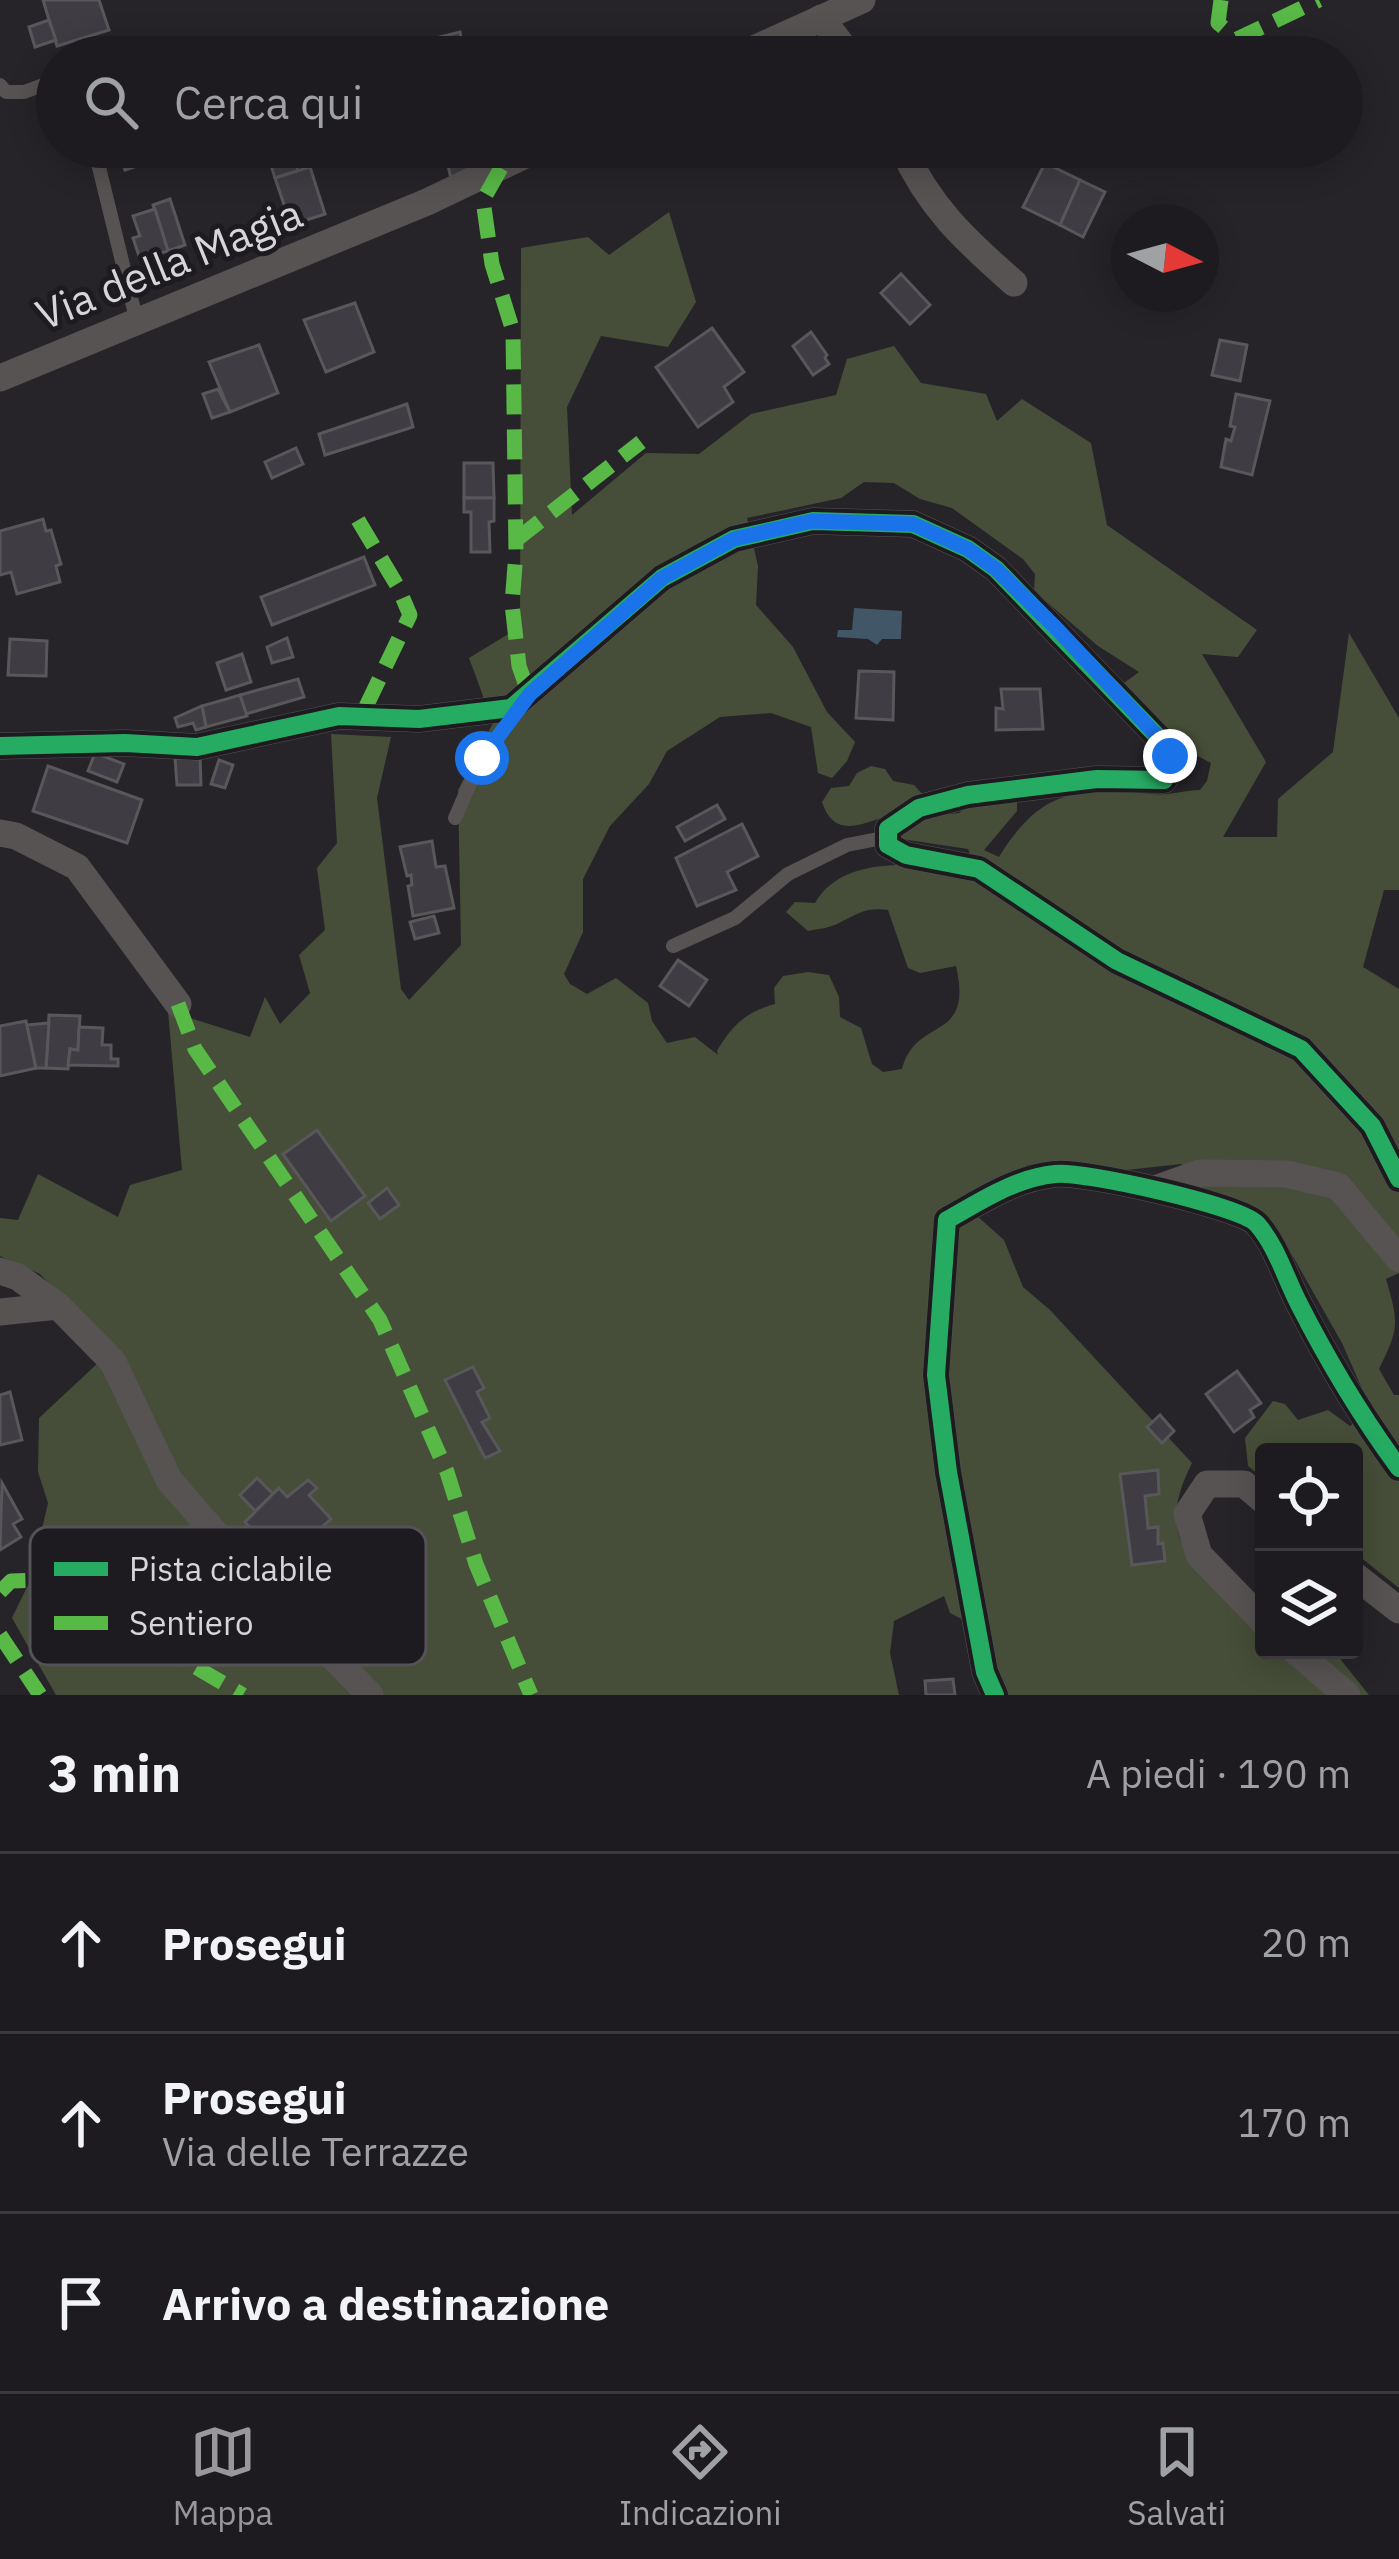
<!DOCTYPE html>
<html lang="it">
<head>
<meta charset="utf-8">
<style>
  body { margin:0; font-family:"IBM Plex Sans",sans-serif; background:#2a282c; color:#f1f3f6 }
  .controls { position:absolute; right:36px; bottom:36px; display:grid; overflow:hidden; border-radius:12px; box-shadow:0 6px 30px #0003 }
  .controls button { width:108px; height:108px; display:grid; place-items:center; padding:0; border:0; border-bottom:3px solid #3b393d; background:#1d1b1f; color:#f1f3f6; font:60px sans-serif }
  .compass { position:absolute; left:1111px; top:204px; width:108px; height:108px; border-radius:50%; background:#1d1b1f; box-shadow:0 6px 30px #0003; rotate:96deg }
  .stop { position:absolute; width:36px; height:36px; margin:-27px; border:9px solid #1a73e8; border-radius:50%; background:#fff }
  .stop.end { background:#1a73e8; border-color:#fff; box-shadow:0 3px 12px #0008 }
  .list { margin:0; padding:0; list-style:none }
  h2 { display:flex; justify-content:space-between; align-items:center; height:156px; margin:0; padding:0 48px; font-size:51px }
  h2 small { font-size:39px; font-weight:400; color:#a0a1a4 }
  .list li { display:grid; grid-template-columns:78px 1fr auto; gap:36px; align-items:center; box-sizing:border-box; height:180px; padding:0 48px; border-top:3px solid #3b393d }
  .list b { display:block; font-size:45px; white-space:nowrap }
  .list p { margin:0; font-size:39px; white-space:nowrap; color:#a0a1a4 }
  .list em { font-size:39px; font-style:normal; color:#a0a1a4 }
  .icon { flex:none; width:66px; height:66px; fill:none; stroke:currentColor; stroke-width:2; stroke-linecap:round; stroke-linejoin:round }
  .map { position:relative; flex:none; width:1399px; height:1695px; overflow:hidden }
  .search { position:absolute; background:#1d1b1f; box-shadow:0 6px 30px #0003; left:36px; right:36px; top:36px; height:132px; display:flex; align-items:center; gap:30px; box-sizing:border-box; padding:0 42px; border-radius:66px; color:#a0a1a4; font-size:45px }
  .sheet { height:696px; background:#1d1b1f }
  nav { display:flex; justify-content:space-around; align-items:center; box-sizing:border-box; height:168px; border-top:3px solid #3b393d; background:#1d1b1f; font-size:33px; color:#a0a1a4 }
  nav a { display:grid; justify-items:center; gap:6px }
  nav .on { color:#99979b }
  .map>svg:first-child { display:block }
</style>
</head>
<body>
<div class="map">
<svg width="1399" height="1695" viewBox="0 0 1399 1695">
  <rect width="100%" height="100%" fill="#272429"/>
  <path fill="#464e39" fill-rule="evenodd" d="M669,212l27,90 -28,45 -67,-11 -34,71 5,108 74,-62 53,1 52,-40 85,-19 11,-36 47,-13 27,37 65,11 11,27 25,-22 69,44 16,82 150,105 -19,27 -36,-3 64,108 -43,75h54l1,-38 55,-47 16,-119 50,85v172h-15l-21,77 36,22v284l-13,6c13,44 13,50 -7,90l15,26h5v193l-45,-36v-100h-90v27l-16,-13 -3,-28 28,-37 12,3 13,16 30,-10 22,16 21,-17 -29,-66 -63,-111 -78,-43 -20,-25 -55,6 -47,-7 -51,2 -44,23 -7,28 27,24 19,47 27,23 142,153c-44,86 12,109 72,159v28h69l36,45h-387l9,-61 -41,-21 -6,-17 -50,25 -4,32 9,42h-843l-44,-77 18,-37 18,-78 -10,-31 1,-54 74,-69 -73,-75 -40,-18v-38l18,2 20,-46 80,43 12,-32 52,-15 -14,-159 82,26 15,-40 15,27 30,-31 -11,-38 26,-25 -8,-62 20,-25 -6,-109 60,3 -14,61 24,191 8,11 52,-55 -3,-155 35,-67 -24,-65 51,-31 1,-379 67,-11 21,18zM864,482l30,1 26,16 32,9 71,51 12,15 -1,17 64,55 41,26 -15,11 53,62 34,18 -4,18 -7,9c-16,0 -32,6 -47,4 -75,-6 -111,-7 -154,63l-15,-7 33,-39v-14l-40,1 -18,15 -18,2 -27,-30 -21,-4 -8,-12 -14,-3 -14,7 -8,13 -18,2 -9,14c11,33 33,25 59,16l21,21 66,10 9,24c-49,-8 -132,-22 -162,30l-20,-1 -9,10 22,19c9,-2 22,-3 31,-8 18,-9 27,-16 49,-13l20,58 12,5 36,-7c18,78 -40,49 -54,103l-19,3 -11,-8 -11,-36 -21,-11 -1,-20 -10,-22 -21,-3 -25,4 -9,12 1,16c-29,8 -43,21 -58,47l1,4 -23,-18 -28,6 -15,-22 -4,-18 -32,-25 -29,16 -17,-10 -6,-10 19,-42v-53l27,-53 39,-42 18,-33 53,-34 51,-4 40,14 7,46 14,5 15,-17 8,-19 -28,-30 -34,-65 -37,-42 2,-39 -11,-48 94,-20z"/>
  <polygon fill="#415667" points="854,608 902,611 901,639 882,639 877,645 868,639 837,637 838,630 852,630"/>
  <g fill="#403c43" stroke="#58575a" stroke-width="3">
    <polygon points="43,0 99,0 109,30 57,46"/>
    <polygon points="49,20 56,40 35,47 29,27"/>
    <polygon points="460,32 464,53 424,57 419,42"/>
    <polygon points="118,147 158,147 161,158 125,170"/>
    <polygon points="265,147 291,147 298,171 275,178"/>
    <polygon points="444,147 486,147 490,166 451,179"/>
    <polygon points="1045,163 1080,180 1060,225 1023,207"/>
    <polygon points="310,167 325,214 291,225 275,178"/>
    <polygon points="1080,180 1105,192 1083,237 1060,225"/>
    <polygon points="170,199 185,245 168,251 153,205"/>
    <polygon points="155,209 168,251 140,259 133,238 140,236 133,216"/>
    <polygon points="901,274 930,305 910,324 881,293"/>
    <polygon points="355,303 374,352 326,372 304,320"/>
    <polygon points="712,328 744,372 724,387 733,402 698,427 656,367"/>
    <polygon points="811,332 827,355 825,358 829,364 813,375 793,346"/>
    <polygon points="1220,340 1247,345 1240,381 1212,375"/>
    <polygon points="259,345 278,393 230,412 209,362"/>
    <polygon points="218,389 230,412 212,418 203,394"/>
    <polygon points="1236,394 1270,401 1252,475 1221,467 1226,439 1231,441 1235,427 1230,426"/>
    <polygon points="407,404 413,427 325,455 319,434"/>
    <polygon points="296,448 303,464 272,478 265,462"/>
    <polygon points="464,463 493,463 494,498 464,498"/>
    <polygon points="464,498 494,498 494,521 489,522 490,552 471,552 471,512 464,512"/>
    <polygon points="43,519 46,531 51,530 61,564 56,566 60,582 17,594 11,572 0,575 0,531"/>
    <polygon points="364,557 375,585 272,625 261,597"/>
    <polygon points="287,638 293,657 272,663 267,647"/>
    <polygon points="10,639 47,641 46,676 8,675"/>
    <polygon points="242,654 251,682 226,690 217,663"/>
    <polygon points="859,671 894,672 893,720 856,718"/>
    <polygon points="298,679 304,697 246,714 240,695"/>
    <polygon points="1001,689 1040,689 1043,729 996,730 996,708 1003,709"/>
    <polygon points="240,695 247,716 206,727 202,706"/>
    <polygon points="202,706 206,727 196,730 193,723 178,727 175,718"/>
    <polygon points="95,753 124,764 117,782 88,771"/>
    <polygon points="200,757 201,785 177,785 175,758"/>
    <polygon points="219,760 233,765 225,788 211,784"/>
    <polygon points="48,766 142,800 127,843 33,811"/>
    <polygon points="717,805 725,819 685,841 677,827"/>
    <polygon points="742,824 758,856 727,872 736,890 697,906 676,858"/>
    <polygon points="432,841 436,867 445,866 454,908 413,916 408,886 412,885 411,875 407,876 400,847"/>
    <polygon points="434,916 439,933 415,939 410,922"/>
    <polygon points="678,960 707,980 689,1006 660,986"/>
    <polygon points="49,1015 80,1016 78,1050 70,1049 68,1069 46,1068"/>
    <polygon points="26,1021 36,1068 0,1076 0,1026"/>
    <polygon points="49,1023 46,1068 36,1068 27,1025"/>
    <polygon points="79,1027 103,1028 102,1045 111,1045 111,1059 118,1059 118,1066 68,1065 70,1049 78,1050"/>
    <polygon points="317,1130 365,1196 331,1221 283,1154"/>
    <polygon points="387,1188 399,1205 380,1219 368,1203"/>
    <polygon points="473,1367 484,1388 477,1392 490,1418 482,1422 500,1451 485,1458 445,1380"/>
    <polygon points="1237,1371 1261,1403 1250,1410 1254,1417 1234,1432 1206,1394"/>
    <polygon points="10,1392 22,1440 0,1445 0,1395"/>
    <polygon points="1160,1415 1174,1431 1162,1443 1147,1427"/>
    <polygon points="1158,1470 1159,1494 1145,1496 1148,1528 1158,1527 1158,1544 1163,1543 1165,1561 1132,1565 1120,1474"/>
    <polygon points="257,1478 273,1494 255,1511 240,1495"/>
    <polygon points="308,1480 317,1488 309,1495 331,1519 313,1535 346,1570 328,1590 280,1540 269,1549 245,1522 279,1488 287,1497"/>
    <polygon points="2,1483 22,1519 13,1524 21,1537 0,1550"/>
    <polygon points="953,1679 955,1695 926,1695 925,1681"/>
  </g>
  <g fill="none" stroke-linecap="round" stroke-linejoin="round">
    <g stroke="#575352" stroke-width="14">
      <polyline points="0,85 6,92 24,92 57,80"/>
      <polyline points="94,147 137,322"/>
      <polyline points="455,818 481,758 518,709"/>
      <polyline points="673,946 735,918 788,874 847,845 888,837"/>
    </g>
    <g stroke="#575352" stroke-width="27">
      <polyline points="821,18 851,57"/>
      <polyline points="736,57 862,0"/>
      <path d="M902,147c27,60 63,93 112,136"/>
      <polyline points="0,378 427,202 542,147"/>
      <path d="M0,746l125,-3 72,4 142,-31 80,3 92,-11 151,-130 72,-39 79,-18 100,3 55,25 28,20 163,169c10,16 16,25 5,42l-67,-1 -129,16 -49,13 -31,21v16l18,10 73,14 138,92 184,88 71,77 27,53"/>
      <polyline points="0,833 16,836 77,867 178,1004"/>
      <polyline points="1155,1189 1200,1173 1286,1174 1338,1186 1399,1259"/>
      <polyline points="0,1271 18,1277 58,1306 113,1362 169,1480 236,1557 370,1695"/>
      <polyline points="0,1312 58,1306"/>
      <polyline points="1264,1501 1244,1484 1207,1484 1187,1514 1199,1555 1264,1622"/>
      <polyline points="1354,1575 1399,1610"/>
      <polyline points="1294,1650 1347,1695"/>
      <path d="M995,1695l-10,-23 -37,-200 -12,-97 11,-155c34,-19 68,-42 108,-46 26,-4 186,32 202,50 20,23 28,53 42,80 29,57 62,112 100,164"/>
    </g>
    <g stroke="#58b947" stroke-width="15" stroke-dasharray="30 15" stroke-linecap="butt">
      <polyline points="1221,0 1218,23 1237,39 1319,0"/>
      <polyline points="501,168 483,200 492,264 513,331 516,553 512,604 519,666 529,694"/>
      <polyline points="358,520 398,587 410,615 361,717"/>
      <polyline points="516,540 641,442"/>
      <polyline points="178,1004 195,1049 380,1320 447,1472 476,1564 531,1695"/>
      <polyline points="0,1592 11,1581 48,1580 243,1695"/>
      <polyline points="0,1635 40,1695"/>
    </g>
    <defs>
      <g id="cycleway">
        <path d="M0,746l125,-3 72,4 142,-31 80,3 92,-11 151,-130 72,-39 79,-18 100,3 55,25 28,20 163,169c10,16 16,25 5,42l-67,-1 -129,16 -49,13 -31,21v16l18,10 73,14 138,92 184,88 71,77 27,53"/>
        <path d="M995,1695l-10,-23 -37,-200 -12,-97 11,-155c34,-19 68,-42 108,-46 26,-4 186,32 202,50 20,23 28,53 42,80 29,57 62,112 100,164"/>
      </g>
    </defs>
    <use href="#cycleway" stroke="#1d1a20" stroke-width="26"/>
    <use href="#cycleway" stroke="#26ab63" stroke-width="18"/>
  </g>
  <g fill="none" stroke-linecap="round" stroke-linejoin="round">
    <polyline stroke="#1a73e8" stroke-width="15" points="482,758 530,694 662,578 734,539 812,521 913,524 968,549 996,569 1057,629 1159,738 1170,756"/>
  </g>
  <g text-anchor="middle" stroke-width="10" stroke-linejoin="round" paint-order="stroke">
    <g font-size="42" fill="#d7d5d9" stroke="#1d1a20">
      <text transform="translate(169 264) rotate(-22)" y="15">Via della Magia</text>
    </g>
  </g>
  <rect x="30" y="1527" width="396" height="138" rx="18" fill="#1d1a20" stroke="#555258" stroke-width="3"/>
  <rect x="54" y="1562" width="54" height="14" fill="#26ab63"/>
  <rect x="54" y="1616" width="54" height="14" fill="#58b947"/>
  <g font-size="33" fill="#d7d5d9">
    <text x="129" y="1581">Pista ciclabile</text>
    <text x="129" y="1635">Sentiero</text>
  </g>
</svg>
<div class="controls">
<button><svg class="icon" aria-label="locate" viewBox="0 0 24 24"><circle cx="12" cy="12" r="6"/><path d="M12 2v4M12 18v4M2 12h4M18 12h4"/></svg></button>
<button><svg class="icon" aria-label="layers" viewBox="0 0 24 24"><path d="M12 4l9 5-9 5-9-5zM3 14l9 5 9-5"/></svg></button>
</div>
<svg class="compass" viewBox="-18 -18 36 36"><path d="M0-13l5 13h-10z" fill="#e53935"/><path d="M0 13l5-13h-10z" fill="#a0a1a4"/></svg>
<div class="stop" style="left:482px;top:758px"></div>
<div class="stop end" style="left:1170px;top:756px"></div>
<div class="search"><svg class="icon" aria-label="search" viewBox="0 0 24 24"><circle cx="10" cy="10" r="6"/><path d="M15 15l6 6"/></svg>Cerca qui</div>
</div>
<section class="sheet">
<h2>3 min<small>A piedi · 190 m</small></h2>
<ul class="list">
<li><svg class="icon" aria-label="ahead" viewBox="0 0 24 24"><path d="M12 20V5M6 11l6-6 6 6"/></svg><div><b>Prosegui</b></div><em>20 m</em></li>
<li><svg class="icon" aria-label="ahead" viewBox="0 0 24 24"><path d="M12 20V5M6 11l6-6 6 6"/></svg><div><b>Prosegui</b><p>Via delle Terrazze</p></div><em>170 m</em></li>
<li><svg class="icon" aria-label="arrive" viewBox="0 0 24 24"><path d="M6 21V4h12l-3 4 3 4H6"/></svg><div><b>Arrivo a destinazione</b></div></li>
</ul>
</section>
<nav>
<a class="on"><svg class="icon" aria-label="map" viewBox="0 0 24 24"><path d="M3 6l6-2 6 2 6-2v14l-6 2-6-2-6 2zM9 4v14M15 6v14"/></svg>Mappa</a>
<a><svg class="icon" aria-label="directions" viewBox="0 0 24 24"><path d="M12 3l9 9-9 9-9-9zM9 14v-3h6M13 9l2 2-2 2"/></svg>Indicazioni</a>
<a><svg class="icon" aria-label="saved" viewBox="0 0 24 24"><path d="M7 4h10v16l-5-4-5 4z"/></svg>Salvati</a>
</nav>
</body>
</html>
